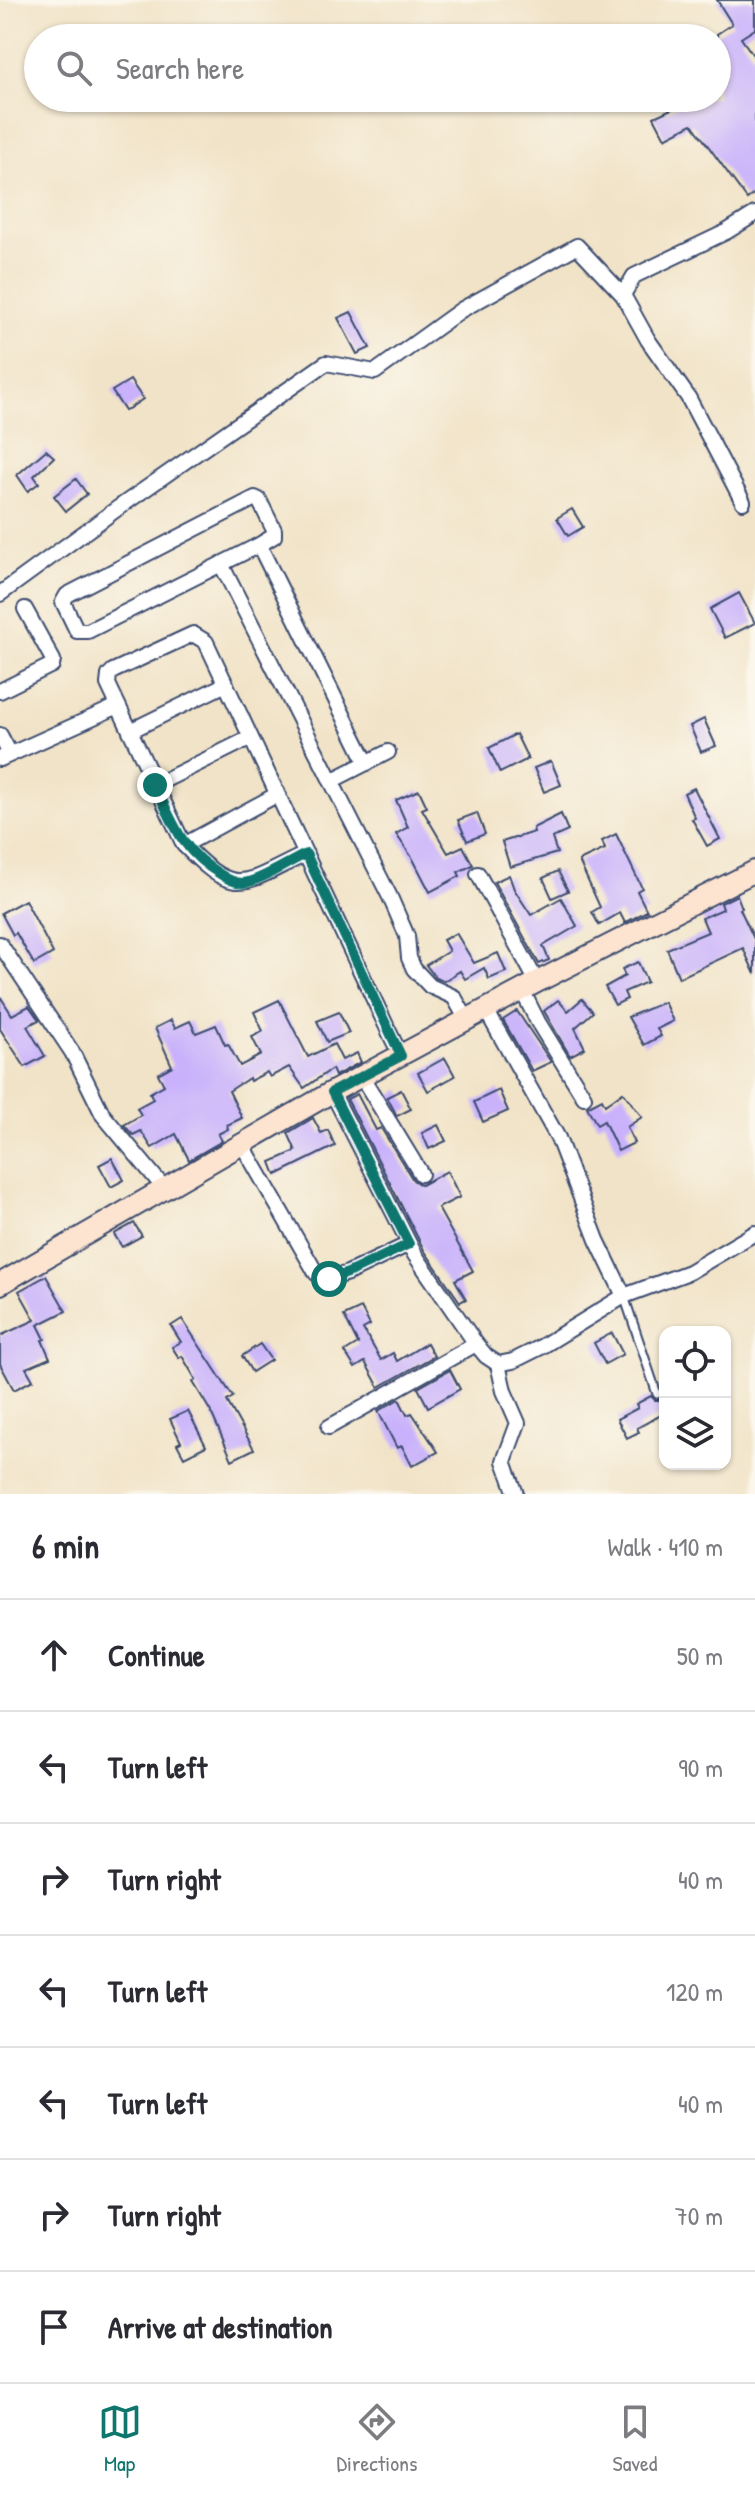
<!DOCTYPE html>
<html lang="en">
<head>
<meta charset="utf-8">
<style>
  body { margin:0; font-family:"Patrick Hand",sans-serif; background:#f2f2f3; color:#2b2b33 }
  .controls { position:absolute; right:24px; bottom:24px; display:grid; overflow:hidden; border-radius:16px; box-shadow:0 2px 6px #0004 }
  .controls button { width:72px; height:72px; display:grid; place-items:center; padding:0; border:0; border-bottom:2px solid #e1e1e2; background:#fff; color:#2b2b33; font:40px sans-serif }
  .stop { position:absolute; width:24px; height:24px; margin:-18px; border:6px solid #0f766e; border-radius:50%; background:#fff }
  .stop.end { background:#0f766e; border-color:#fff; box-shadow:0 2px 8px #0008 }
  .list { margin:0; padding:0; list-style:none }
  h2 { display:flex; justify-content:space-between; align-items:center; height:104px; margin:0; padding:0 32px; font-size:34px }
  h2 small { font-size:26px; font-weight:400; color:#7c7c81 }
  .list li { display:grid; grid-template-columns:52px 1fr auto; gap:24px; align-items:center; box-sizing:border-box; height:112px; padding:0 32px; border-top:2px solid #e1e1e2 }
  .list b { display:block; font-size:30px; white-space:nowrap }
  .list em { font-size:26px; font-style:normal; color:#7c7c81 }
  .icon { flex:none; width:44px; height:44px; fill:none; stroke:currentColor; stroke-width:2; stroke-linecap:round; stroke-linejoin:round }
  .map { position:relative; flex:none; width:755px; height:1494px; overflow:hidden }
  .search { position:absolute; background:#fff; box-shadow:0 2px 6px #0004; left:24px; right:24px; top:24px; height:88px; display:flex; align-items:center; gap:20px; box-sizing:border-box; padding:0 28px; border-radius:44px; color:#7c7c81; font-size:30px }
  .sheet { height:888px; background:#fff }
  nav { display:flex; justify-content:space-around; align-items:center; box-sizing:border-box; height:112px; border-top:2px solid #e1e1e2; background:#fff; font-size:22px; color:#7c7c81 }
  nav a { display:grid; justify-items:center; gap:4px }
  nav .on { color:#0f766e }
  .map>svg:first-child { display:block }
</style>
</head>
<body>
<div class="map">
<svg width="755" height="1494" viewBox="0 0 755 1494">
  <rect width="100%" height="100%" fill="#fbf7ec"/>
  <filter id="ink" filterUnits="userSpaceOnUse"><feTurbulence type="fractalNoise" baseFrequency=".0125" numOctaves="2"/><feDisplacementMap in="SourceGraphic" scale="16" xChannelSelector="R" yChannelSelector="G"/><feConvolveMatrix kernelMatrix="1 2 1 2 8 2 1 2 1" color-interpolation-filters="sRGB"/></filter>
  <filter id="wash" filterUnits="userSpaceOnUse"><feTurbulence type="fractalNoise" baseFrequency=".006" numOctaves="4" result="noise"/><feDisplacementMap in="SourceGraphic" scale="32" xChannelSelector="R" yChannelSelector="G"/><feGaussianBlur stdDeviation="1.8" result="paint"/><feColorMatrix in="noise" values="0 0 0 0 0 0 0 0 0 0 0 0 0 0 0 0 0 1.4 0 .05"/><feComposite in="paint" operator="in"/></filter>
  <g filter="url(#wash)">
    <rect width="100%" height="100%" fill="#f1e3c7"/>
    <g id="blocks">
      <g fill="#c9b2fb">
        <polygon points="717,0 755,0 755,29 741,38 755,58 755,193 747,199 692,124 665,138 654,117 678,106 673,98 717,98 717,34 732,24"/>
        <polygon points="351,312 370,348 357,354 338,318"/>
        <polygon points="130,380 143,399 125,411 112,391"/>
        <polygon points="46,450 54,457 34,476 39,483 28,491 17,475"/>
        <polygon points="76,479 87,494 66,511 54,496"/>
        <polygon points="572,509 583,527 568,536 557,518"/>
        <polygon points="739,593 755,623 725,638 710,609"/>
        <polygon points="704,719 716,746 701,752 690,726"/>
        <polygon points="516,734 528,759 500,773 489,748"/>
        <polygon points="551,761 561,785 544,792 534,768"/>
        <polygon points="694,788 720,839 707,846 692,819 695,818 684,793"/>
        <polygon points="419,790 427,807 422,809 448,853 463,846 473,865 458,872 460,876 430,892 413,859 396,834 408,827 396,800"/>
        <polygon points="477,813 485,834 467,841 458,820"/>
        <polygon points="561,814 568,831 552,838 557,853 510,867 502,842 534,832 533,828"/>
        <polygon points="616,834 642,888 637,891 647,911 625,923 620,913 599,925 592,912 600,907 579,861 605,849 602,841"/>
        <polygon points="558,871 568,891 552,898 543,878"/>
        <polygon points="509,875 514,889 531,915 561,898 577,926 543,946 549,960 539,964 494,882"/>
        <polygon points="737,895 742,908 740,909 755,941 755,974 743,948 679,978 667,949 708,932 702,918 723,909 721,903"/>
        <polygon points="25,900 53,953 34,964 16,933 13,935 1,913"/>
        <polygon points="456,933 474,963 498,953 506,972 489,979 484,968 465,979 460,971 444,981 436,978 426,965 449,951 443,940"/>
        <polygon points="638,962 647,982 624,992 627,999 615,1005 605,987 625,976 622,969"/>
        <polygon points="0,996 12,1015 29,1006 39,1020 27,1026 45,1056 25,1067 0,1029"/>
        <polygon points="582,999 593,1012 575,1028 585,1048 570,1056 544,1011 558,1000 568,1011"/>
        <polygon points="279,1000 308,1057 334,1044 342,1060 357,1053 361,1062 335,1076 332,1069 304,1088 289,1067 270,1077 267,1072 250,1081 249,1078 229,1091 242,1118 227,1125 228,1129 218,1134 222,1141 189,1160 176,1134 152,1148 141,1131 133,1135 124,1125 141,1115 137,1108 153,1099 150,1093 164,1085 158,1074 172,1066 155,1028 171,1020 175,1028 190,1021 196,1033 216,1025 225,1045 228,1044 240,1066 261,1055 252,1037 263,1031 254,1012"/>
        <polygon points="664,1002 673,1021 657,1029 661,1036 644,1045 628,1017"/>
        <polygon points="517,1011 551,1062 532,1071 503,1020"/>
        <polygon points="339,1012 349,1033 327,1042 317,1021"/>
        <polygon points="445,1058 455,1076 428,1091 418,1073"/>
        <polygon points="401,1090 411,1109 397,1116 387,1097"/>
        <polygon points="499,1090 508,1111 483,1122 474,1102"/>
        <polygon points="623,1092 642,1117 627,1127 634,1143 618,1151 604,1121 597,1125 587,1107 602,1099 605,1105"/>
        <polygon points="357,1094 376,1130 381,1128 413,1180 421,1185 447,1171 460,1197 438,1208 473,1271 455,1280 466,1299 460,1302 424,1250 347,1099"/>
        <polygon points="313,1118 321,1133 328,1130 335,1146 276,1175 271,1162 296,1151 288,1133"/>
        <polygon points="438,1125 446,1141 429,1149 422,1133"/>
        <polygon points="112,1158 124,1180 111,1187 99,1165"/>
        <polygon points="134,1223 142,1236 122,1247 114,1234"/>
        <polygon points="46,1276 66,1311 38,1325 45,1339 42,1340 50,1358 26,1368 33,1380 14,1390 0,1364 0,1336 35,1320 19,1291"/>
        <polygon points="361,1308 370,1325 363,1329 381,1360 393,1353 397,1361 427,1343 434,1356 379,1387 365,1362 355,1368 345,1352 358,1344 344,1316"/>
        <polygon points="182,1319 233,1397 227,1401 254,1449 232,1460 211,1412 193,1382 196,1380 182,1356 179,1358 172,1347 181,1342 171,1326"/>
        <polygon points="612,1333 623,1354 605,1364 594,1343"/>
        <polygon points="260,1344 271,1360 252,1372 242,1356"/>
        <polygon points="450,1370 460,1389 428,1407 418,1388"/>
        <polygon points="665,1389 665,1413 637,1428 639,1432 627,1438 617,1419 638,1408 636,1404 651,1396 655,1400 660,1400"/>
        <polygon points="399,1399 407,1415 412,1413 438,1452 412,1466 402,1446 397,1448 378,1411"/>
        <polygon points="188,1411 206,1446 184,1457 177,1444 181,1442 170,1419"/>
      </g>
    </g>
  </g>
  <g filter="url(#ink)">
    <use href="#blocks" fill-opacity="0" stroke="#3b4a6e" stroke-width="2"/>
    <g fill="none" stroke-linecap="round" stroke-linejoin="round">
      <defs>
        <polyline id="lane" points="624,1296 657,1394"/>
        <g id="street">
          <polyline points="743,502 688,397 648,340 623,295 634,276 726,232 755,214"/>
          <polyline points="259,545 274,536 274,530 259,500 255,498 67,595 63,602 77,631 88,631 259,545 367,763"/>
          <polyline points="221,564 390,897 407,936 409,958 414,969 430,986 454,997 467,1020"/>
          <polyline points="0,594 118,508 326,363 375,372 461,310 577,246 623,295"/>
          <polyline points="0,691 52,665 53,660 25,609"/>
          <polyline points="130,731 226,684"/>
          <polyline points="0,735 10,754"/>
          <polyline points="0,759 118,706"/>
          <polyline points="331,781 388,752"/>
          <polyline points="155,785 250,738"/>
          <polyline points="184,845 278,794"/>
          <path d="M306,854c-62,28 -68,47 -122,-9l-76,-161 1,-9 4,-4 80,-37 13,8c62,132 124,264 186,396l9,18"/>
          <polyline points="478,874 537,982"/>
          <polyline points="0,944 72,1052 103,1115 164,1188"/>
          <polyline points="522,990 538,1022 584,1097"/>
          <polyline points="486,1010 558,1138 597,1240 624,1296"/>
          <polyline points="362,1077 421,1174"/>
          <polyline points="332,1092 415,1255 476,1344 486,1356 498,1364 513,1361 541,1347 624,1296 689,1272 755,1233"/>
          <polyline points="242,1144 316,1273 329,1279 348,1273 409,1244"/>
          <polyline points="498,1364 504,1391 518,1423 504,1461 516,1494"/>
          <polyline points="329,1427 476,1344"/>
        </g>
        <polyline id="secondary" points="0,1284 332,1092 537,982 755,871"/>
      </defs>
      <use href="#lane" stroke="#3b4a6e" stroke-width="11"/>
      <use href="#street" stroke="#3b4a6e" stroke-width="18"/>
      <use href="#secondary" stroke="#3b4a6e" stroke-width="24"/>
      <use href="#lane" stroke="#fff" stroke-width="7"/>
      <use href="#street" stroke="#fff" stroke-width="14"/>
      <use href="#secondary" stroke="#fde4d0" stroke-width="20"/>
    </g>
  </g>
  <g fill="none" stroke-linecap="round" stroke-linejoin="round" filter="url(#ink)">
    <path stroke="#0f766e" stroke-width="10" d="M155,785c18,38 27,67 65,89 7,5 14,9 23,9 16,-1 47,-22 63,-29l95,202 -69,36 77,152 -61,29 -19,6"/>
  </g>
</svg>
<div class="controls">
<button><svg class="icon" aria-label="locate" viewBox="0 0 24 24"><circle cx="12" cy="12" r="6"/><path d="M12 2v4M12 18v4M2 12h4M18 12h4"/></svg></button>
<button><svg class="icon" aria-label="layers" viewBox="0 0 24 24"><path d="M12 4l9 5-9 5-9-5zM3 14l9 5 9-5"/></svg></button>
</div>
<div class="stop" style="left:329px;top:1279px"></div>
<div class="stop end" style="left:155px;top:785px"></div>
<div class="search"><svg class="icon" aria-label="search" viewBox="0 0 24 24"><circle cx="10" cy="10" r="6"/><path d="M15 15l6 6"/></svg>Search here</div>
</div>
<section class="sheet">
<h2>6 min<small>Walk · 410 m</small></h2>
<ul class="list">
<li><svg class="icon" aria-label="ahead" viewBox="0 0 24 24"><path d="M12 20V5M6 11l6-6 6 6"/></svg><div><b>Continue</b></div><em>50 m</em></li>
<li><svg class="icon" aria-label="left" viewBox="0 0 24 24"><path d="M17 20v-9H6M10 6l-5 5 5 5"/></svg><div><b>Turn left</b></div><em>90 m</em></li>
<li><svg class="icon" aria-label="right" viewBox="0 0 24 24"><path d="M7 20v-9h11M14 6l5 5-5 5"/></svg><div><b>Turn right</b></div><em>40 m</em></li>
<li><svg class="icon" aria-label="left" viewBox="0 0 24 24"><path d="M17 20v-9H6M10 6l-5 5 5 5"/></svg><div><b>Turn left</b></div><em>120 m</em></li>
<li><svg class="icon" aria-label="left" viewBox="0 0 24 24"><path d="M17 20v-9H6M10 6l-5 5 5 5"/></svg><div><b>Turn left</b></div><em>40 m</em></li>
<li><svg class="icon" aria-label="right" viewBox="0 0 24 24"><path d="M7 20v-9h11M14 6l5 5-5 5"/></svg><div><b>Turn right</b></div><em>70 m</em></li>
<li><svg class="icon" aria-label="arrive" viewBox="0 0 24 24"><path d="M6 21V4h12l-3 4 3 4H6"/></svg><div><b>Arrive at destination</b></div></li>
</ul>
</section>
<nav>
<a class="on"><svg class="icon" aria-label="map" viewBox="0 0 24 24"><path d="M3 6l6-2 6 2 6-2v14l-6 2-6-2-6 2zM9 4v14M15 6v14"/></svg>Map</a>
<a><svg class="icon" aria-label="directions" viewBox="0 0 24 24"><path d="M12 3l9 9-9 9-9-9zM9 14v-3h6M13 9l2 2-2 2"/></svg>Directions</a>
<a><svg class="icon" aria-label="saved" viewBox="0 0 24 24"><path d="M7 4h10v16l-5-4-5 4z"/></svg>Saved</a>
</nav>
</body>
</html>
